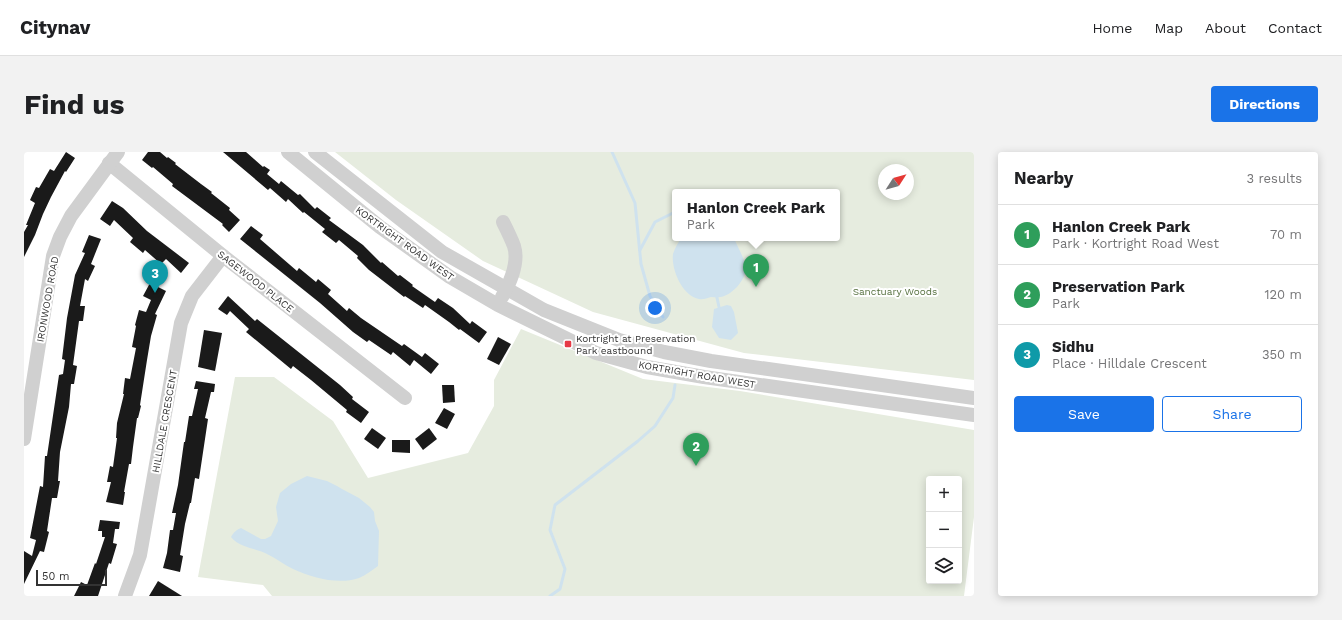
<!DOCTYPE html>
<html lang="en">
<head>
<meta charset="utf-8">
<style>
  body { margin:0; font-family:"Work Sans",sans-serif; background:#f2f2f2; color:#202124 }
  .controls { position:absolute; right:12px; bottom:12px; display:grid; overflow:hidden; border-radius:4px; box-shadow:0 2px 10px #0003 }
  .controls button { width:36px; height:36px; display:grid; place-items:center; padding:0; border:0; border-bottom:1px solid #e0e0e0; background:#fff; color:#202124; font:20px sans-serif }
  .compass { position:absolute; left:854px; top:12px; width:36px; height:36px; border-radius:50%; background:#fff; box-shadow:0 2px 10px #0003; rotate:54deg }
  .scale { position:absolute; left:12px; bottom:10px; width:71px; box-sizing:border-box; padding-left:4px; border:2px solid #333; border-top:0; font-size:11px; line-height:14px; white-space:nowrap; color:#333; -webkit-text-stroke:3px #fff; paint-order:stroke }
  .you { position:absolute; left:631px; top:156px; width:14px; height:14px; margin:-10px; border:3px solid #fff; border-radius:50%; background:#1a73e8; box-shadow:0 0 0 6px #1a73e833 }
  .badge { display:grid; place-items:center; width:26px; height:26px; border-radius:50%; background:#1a73e8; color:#fff; font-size:13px; font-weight:700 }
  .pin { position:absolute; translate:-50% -33px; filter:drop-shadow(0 1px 2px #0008) }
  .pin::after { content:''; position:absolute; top:21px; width:14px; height:12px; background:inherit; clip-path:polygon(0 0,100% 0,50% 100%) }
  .popup { position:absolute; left:648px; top:37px; width:168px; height:52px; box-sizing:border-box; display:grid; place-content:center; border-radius:4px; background:#fff; filter:drop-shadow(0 1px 3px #0005); font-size:13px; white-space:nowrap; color:#757577 }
  .popup b { font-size:15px; color:#202124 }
  .popup::after { content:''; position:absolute; left:50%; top:100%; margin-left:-8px; border:8px solid transparent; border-top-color:#fff }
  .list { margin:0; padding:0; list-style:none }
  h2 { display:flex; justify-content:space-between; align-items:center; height:52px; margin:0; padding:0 16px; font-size:17px }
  h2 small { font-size:13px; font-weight:400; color:#757577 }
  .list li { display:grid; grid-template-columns:26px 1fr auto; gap:12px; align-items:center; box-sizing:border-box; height:60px; padding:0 16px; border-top:1px solid #e0e0e0 }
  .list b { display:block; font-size:15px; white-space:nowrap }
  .list p { margin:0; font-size:13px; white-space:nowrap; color:#757577 }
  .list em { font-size:13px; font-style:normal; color:#757577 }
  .actions { display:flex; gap:8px; padding:12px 16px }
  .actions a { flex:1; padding:9px 0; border:1px solid #1a73e8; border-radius:4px; text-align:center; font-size:14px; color:#1a73e8 }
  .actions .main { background:#1a73e8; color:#fff }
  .icon { flex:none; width:22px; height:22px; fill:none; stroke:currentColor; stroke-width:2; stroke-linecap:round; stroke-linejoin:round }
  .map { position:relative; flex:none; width:950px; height:444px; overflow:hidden; border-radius:4px }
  header { display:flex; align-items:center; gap:24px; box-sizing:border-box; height:56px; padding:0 20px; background:#fff; border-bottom:1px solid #e0e0e0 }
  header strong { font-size:19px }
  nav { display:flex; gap:22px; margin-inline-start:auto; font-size:14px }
  .intro { display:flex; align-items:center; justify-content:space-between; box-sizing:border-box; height:96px; padding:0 24px }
  h1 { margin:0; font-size:28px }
  .button { padding:10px 18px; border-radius:4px; background:#1a73e8; color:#fff; font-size:14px; font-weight:700 }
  main { display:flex; gap:24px; padding:0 24px }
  aside { flex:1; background:#fff; border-radius:4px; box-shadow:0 2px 10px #0003 }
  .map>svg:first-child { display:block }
</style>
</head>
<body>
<header>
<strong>Citynav</strong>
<nav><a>Home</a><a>Map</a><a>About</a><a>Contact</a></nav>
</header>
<div class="intro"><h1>Find us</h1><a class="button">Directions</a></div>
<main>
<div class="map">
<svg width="950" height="444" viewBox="0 0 950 444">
  <rect width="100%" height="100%" fill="#fff"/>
  <g fill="#e6ecdf" fill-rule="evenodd">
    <path d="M311,0h639v228l-230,-27 -151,-41 -110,-51 -87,-61zM860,18h24v24h-24zM651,40h162v46h-162z"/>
    <path d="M497,177l122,50 97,12 234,39v87l-10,79h-692l-9,-11 -65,-8 37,-200h39l59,44 35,57 100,-25 26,-47v-26zM905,327h30v102h-30z"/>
  </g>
  <g fill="#cfe2ee">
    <path d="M658,86h52c3,8 12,23 12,31 -1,12 -15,27 -26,28 -3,1 -6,0 -9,0 -4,1 -8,3 -12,2 -17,-3 -28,-30 -26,-45 2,-6 5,-12 9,-16z"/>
    <polygon points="703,153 707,154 710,160 714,181 707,188 695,186 688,175 690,157"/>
    <path d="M283,324l20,5 10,5 5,3 17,9 11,9 4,5 1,9 4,10 -1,35c-6,4 -12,9 -19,12 -20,7 -47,0 -66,-9 -9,-4 -17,-11 -26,-15 -12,-6 -27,-6 -36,-17 3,-5 5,-7 10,-9l20,11h4l6,-3 7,-15 -2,-14 4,-14 11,-9z"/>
  </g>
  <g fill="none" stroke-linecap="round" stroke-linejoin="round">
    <g stroke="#cfe2ee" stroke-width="3">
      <polyline points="588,0 611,51 617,112 626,144 639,165"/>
      <polyline points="616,98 631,70 651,60"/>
      <polyline points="692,141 695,155"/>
      <polyline points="526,444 536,437 541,417 526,378 531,353 614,289 631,274 649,246 651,233"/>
    </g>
  </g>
  <g fill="#1a1a1a">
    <polygon points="42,0 51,6 42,20 41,19 27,45 19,62 11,83 0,105 0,80 4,73 2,73 11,51 6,48 12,35 15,36 26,17 30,19"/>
    <polygon points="124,0 136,0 143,6 144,5 152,11 151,12 177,32 188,40 187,41 206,56 205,58 216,68 205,80 198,73 199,72 148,34 149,32 129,15 128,16 118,8"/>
    <polygon points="199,0 222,0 239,15 240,14 246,18 243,22 255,32 257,29 274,43 276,42 291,57 293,55 307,66 305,68 339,93 357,111 358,110 374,124 376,123 389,133 388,134 411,150 414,146 429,156 446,172 448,169 463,180 455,191 436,177 435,178 425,170 401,153 399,156 381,144 380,145 345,118 333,106 334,104 315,88 312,91 298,80 301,77 280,60 279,61 264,47 262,50 246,36 244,38"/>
    <polygon points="88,49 99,56 123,79 165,111 157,121 142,107 137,112 121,98 119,101 106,90 109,86 90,68 86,74 76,67"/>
    <polygon points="227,74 239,83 236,87 273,119 275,116 292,130 294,127 307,138 304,142 323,159 325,156 337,166 378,194 380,192 398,205 401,201 415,212 407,222 390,208 386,214 369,200 367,203 345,188 343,190 329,180 296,151 216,87"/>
    <polygon points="65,83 77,87 67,112 71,114 64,129 61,127 56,154 61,154 59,169 55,169 49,213 53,214 50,232 47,232 45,255 36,300 34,329 36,329 33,346 28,346 23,379 25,380 20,400 16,399 0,432 0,399 8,404 12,388 6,386 16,334 19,335 21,304 23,304 35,223 39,222 41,208 38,207 43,166 51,123 61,101 58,100"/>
    <polygon points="126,131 142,139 131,162 133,163 127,184 123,208 116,253 117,254 114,266 113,266 109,295 107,312 105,312 100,340 101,340 99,353 82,350 87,330 83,330 86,314 89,315 93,286 92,286 93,271 100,242 99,242 101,226 106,227 112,196 108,195 112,174 111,173 115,158 122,160 127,148 119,144"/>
    <polygon points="204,144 231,169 233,167 316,233 329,245 328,247 345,260 337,271 322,260 323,258 287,228 269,214 267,217 222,180 225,177 206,159 203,163 194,157"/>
    <polygon points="180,178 198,181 191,219 174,215"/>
    <polygon points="474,185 487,192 475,213 463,207"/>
    <polygon points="172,229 191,232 190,240 187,240 181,266 184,267 175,327 171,326 167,351 166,351 161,372 156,403 159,404 156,420 139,416 143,401 146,378 149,378 152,361 148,361 154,333 160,290 161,290 165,264 168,264 174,237 170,237"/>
    <polygon points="418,233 430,233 431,250 419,251"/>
    <polygon points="420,256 431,262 423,277 411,271"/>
    <polygon points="348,276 362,286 354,297 340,287"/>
    <polygon points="405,276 413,287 399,298 391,287"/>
    <polygon points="368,288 386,288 386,301 368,300"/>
    <polygon points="76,368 96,370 95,377 91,377 89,391 93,392 87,412 85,411 74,444 50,444 57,430 63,433 71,411 72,412 81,385 78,385 78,379 74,379"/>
    <polygon points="134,429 158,444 125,444"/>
  </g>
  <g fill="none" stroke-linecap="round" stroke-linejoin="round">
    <g stroke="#d0d0d0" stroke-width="14">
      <polyline points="264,0 356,75 426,125 474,153 572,201 623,215 680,225 950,263"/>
      <polyline points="291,0 418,100 520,158 595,188 640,200 687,209 950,246"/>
      <polyline points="85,11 199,104 381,246"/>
      <path d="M478,145c8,-14 17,-35 12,-51 -3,-8 -7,-16 -11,-24"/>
      <polyline points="0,287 29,104 36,85 47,64 94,0"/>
      <polyline points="101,444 116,403 157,171 168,144 199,104"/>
    </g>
  </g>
  <rect fill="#e63946" stroke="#fff" stroke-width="1.5" x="540" y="188" width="8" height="8" rx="2"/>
  <g text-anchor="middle" stroke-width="4" stroke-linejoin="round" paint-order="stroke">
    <g font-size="10" fill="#333" stroke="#fff">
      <text transform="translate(381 91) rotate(36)" y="4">KORTRIGHT ROAD WEST</text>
      <text transform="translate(232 129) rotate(38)" y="4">SAGEWOOD PLACE</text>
      <text transform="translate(23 147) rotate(-80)" y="4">IRONWOOD ROAD</text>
      <text transform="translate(673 222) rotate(10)" y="4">KORTRIGHT ROAD WEST</text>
      <text transform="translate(140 269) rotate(-80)" y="4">HILLDALE CRESCENT</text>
    </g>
    <g font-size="10" fill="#56703f" stroke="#fff">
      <text x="871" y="143">Sanctuary Woods</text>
    </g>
    <g font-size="10" fill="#333" stroke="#fff" text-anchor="start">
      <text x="552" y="190">Kortright at Preservation<tspan x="552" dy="12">Park eastbound</tspan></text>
    </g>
  </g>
</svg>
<div class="controls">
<button>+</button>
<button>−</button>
<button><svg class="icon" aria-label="layers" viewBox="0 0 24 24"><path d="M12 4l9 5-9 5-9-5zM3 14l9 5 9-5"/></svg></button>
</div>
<svg class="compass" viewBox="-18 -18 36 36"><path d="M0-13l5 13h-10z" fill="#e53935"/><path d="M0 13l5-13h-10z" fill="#757577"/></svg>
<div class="scale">50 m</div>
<div class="you"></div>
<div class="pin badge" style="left:732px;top:135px;background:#2e9e5b">1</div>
<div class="popup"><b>Hanlon Creek Park</b>Park</div>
<div class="pin badge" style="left:672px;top:314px;background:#2e9e5b">2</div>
<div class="pin badge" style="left:131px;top:141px;background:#0f9aa8">3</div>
</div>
<aside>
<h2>Nearby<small>3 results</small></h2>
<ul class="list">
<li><span class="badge" style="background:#2e9e5b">1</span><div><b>Hanlon Creek Park</b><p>Park · Kortright Road West</p></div><em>70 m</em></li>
<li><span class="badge" style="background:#2e9e5b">2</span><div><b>Preservation Park</b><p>Park</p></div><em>120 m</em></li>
<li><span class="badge" style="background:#0f9aa8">3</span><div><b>Sidhu</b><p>Place · Hilldale Crescent</p></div><em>350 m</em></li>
</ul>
<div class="actions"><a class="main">Save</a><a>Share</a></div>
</aside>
</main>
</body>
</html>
